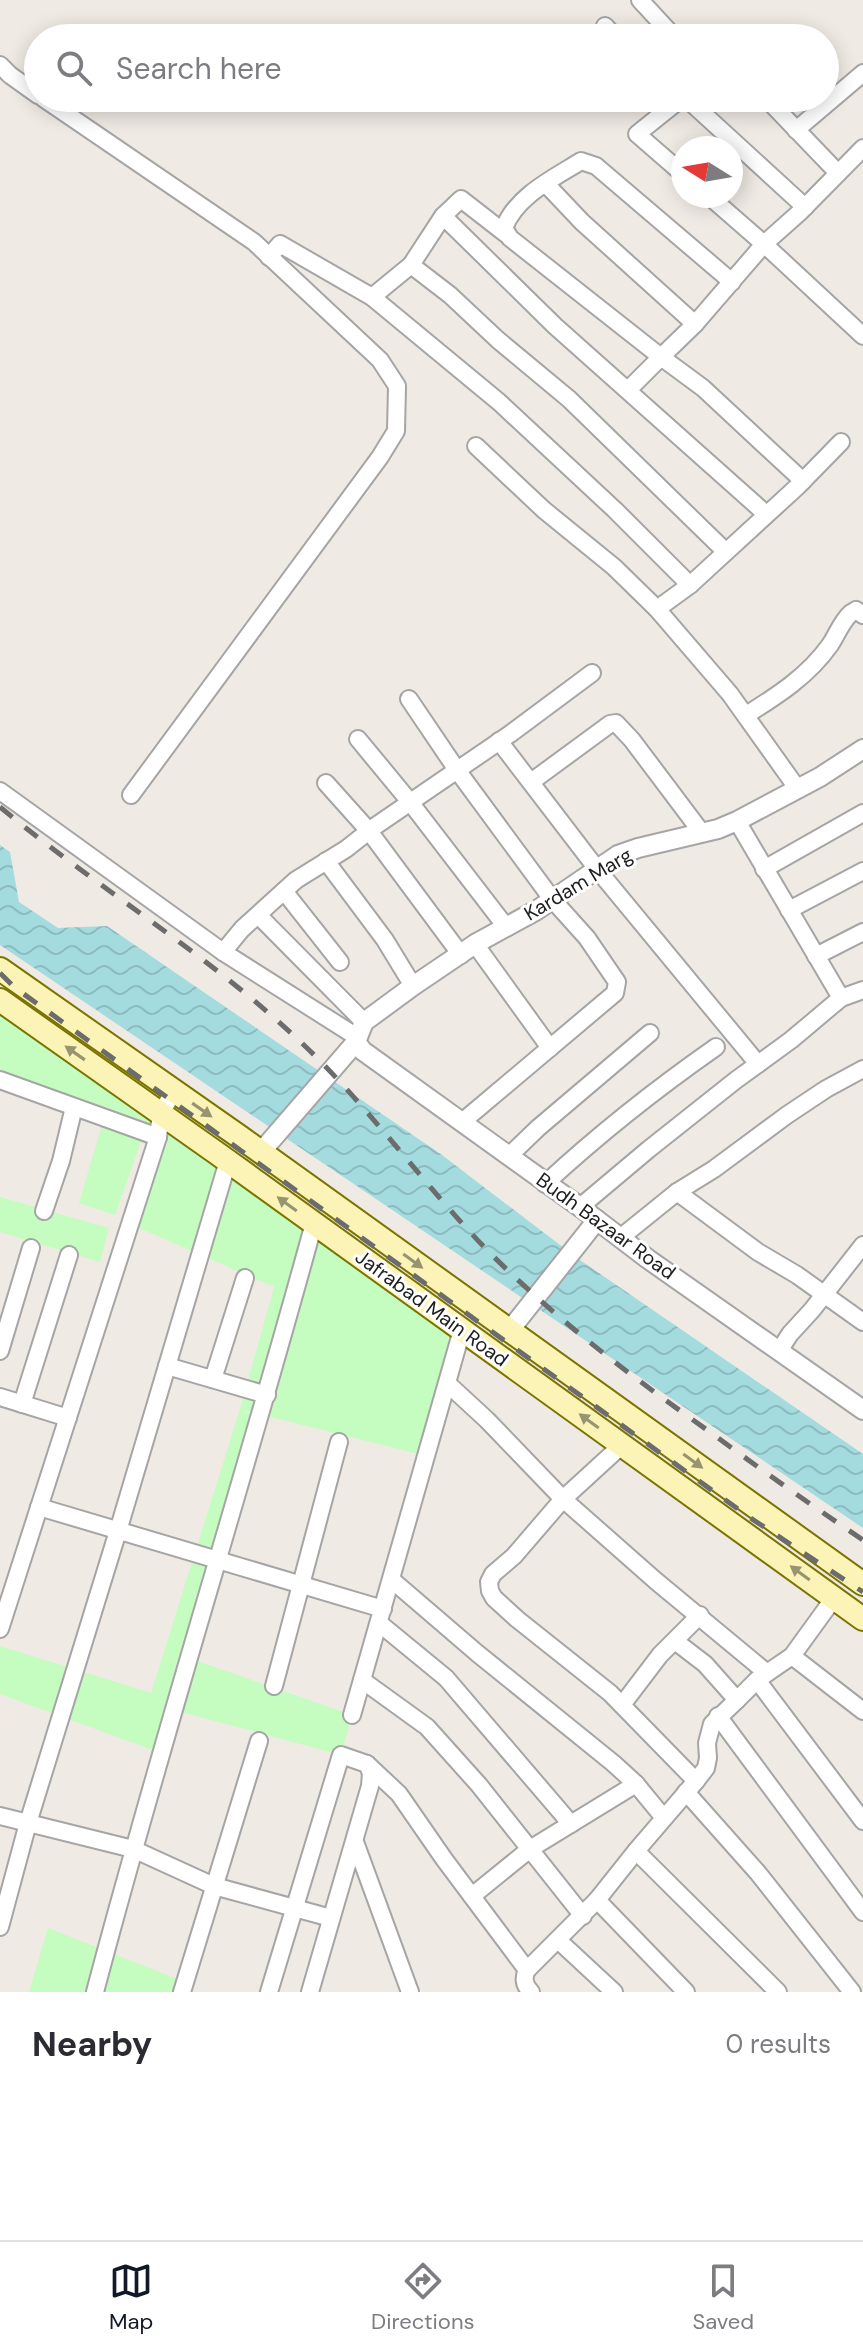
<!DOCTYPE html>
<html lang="en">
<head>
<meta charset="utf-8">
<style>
  body { margin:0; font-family:"DM Sans",sans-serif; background:#f7f7f7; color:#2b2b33 }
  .compass { position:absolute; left:671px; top:136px; width:72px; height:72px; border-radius:50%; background:#fff; box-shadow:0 4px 20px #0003; rotate:281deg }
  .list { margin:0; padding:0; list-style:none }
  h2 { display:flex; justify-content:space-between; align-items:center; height:104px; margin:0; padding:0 32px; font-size:34px }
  h2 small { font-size:26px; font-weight:400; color:#7c7c81 }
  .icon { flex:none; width:44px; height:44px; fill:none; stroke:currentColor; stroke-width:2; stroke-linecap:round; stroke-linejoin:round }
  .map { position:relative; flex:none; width:863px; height:1992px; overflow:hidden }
  .search { position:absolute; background:#fff; box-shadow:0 4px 20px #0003; left:24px; right:24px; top:24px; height:88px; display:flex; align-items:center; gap:20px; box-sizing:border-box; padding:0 28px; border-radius:44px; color:#7c7c81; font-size:30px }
  .sheet { height:248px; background:#fff }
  nav { display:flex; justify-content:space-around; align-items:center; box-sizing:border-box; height:112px; border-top:2px solid #e1e1e2; background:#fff; font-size:22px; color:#7c7c81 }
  nav a { display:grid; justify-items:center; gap:4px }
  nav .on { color:#111827 }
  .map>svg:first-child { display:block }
</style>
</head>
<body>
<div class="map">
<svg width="863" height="1992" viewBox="0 0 863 1992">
  <defs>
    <pattern id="water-waves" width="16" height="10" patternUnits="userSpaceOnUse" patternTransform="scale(2)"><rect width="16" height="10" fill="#a3dbdf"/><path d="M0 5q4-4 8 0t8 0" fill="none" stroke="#8cbcbf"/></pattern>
  </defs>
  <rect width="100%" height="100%" fill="#f0eae4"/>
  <g fill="#c5fcbf">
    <polygon points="0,1004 462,1330 427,1456 243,1410 260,1420 189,1658 352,1715 341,1755 174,1710 161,1753 0,1694 0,1646 151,1693 240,1409 274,1287 130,1224 156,1137 144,1133 115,1215 79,1203 104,1118 0,1083"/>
    <polygon points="0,1197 109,1228 100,1262 0,1232"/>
    <polygon points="48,1928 185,1982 182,1992 29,1992"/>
  </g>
  <polygon fill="url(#water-waves)" points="0,845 10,852 19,902 58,928 107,926 442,1155 577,1258 863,1454 863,1528 0,945"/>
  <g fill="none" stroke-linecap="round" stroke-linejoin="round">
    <defs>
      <g id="minor">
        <polyline points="640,0 675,38"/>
        <polyline points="605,26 616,38"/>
        <polyline points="0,65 10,75 38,95"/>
        <polyline points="43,98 254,242 380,360 397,386 396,431 380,457 131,795"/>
        <polyline points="682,98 637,134 683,174"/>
        <polyline points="686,98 805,207"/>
        <polyline points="766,98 838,173"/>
        <polyline points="796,130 863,73"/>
        <polyline points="546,184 582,222 695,324"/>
        <polyline points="709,196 764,244 863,336"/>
        <polyline points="443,216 555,326 766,514"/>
        <polyline points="269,257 280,244 372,297 411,265 443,216 461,199 506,234"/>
        <polyline points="411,265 450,295 498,340 569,399 725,551"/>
        <polyline points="372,297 499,402 615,510 690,585"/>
        <path d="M628,390l33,-33 -151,-119 -6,-10c12,-32 50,-50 77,-67l15,5 136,116"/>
        <polyline points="476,446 544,510 614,567 657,609 730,694 797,788"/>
        <polyline points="803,481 703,388 661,357 695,324 764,244 800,212 863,148"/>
        <polyline points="657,609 690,585 798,486 841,442"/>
        <polyline points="409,699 457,770 552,899 587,938 617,982 615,993 462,1122"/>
        <path d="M746,715c31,-19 62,-39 84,-70 7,-10 11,-23 21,-32l5,-3 7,5"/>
        <polyline points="358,739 410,802 506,927"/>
        <polyline points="499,741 597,869 758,1064"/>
        <polyline points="531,782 610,724 616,723 632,740 702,833"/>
        <polyline points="326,783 369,831 461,955"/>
        <polyline points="0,791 223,952 357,1037"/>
        <polyline points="737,821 841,998"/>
        <polyline points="326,861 385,940 413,986"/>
        <polyline points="764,869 863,813"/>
        <polyline points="284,891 340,962"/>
        <polyline points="789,910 863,871"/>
        <polyline points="258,915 364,1022"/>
        <polyline points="475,944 550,1048"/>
        <polyline points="223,952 242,929 296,880 346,849 374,827 510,734 592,673"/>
        <polyline points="816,956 863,932"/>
        <polyline points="0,1080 158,1137"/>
        <polyline points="509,1156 538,1128 650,1033"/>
        <path d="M545,1184c54,-50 111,-95 171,-137"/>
        <polyline points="677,1192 758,1252 797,1275 863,1322"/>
        <polyline points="580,1207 649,1149 736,1080 791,1040 841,998 863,990"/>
        <polyline points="44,1211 61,1161 74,1107"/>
        <polyline points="620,1238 677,1192 714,1169 787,1115 826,1089 863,1069"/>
        <polyline points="0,1351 31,1248"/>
        <polyline points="779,1351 790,1334 812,1310 863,1245"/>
        <polyline points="167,1366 267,1395"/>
        <polyline points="213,1379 245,1278"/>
        <polyline points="448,1384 487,1420 563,1499 656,1581 767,1673"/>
        <polyline points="0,1397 68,1418"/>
        <polyline points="22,1404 69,1255"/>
        <polyline points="622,1445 563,1499 514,1556 493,1574 489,1582 490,1591 494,1598 517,1619 610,1693 696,1781"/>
        <polyline points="39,1507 383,1609"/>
        <polyline points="392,1580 477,1653 613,1763 636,1784 664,1818"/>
        <polyline points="379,1623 446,1678 571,1824"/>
        <polyline points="0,1629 158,1137 161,1114 174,1090"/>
        <polyline points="792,1656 863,1711"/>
        <polyline points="362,1680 427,1727 479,1785 583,1916"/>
        <polyline points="757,1680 863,1821"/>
        <polyline points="274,1686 339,1442"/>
        <polyline points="737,1700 757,1680 792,1656 834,1598"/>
        <polyline points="622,1705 660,1655 700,1615"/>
        <polyline points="352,1715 462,1330"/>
        <polyline points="718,1716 863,1912"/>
        <polyline points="367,1764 399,1794 444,1859 527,1970"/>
        <polyline points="686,1792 758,1873 852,1992"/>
        <polyline points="0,1816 133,1849 214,1886 331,1918"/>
        <polyline points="355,1842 410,1992"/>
        <polyline points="636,1851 778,1992"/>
        <polyline points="472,1896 530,1849 636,1784"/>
        <polyline points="597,1900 686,1992"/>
        <polyline points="0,1927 28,1823 118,1531 228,1161"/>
        <polyline points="559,1941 614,1992"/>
        <path d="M95,1992c68,-258 149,-512 219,-769"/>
        <polyline points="182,1992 259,1741"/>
        <polyline points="269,1992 341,1755 367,1764 371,1773 370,1786 310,1992"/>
        <path d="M531,1992c-7,-7 -8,-14 -4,-22l70,-70 39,-49 60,-70 10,-13 2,-10 -1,-15 5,-19 25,-24 -32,-36 -30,-23"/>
      </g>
      <g id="tertiary">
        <polyline points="863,749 820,777 737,821 718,829 638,848 618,855 537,910 475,944 413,986 364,1022 356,1042 363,1051 580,1207 648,1259 863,1410"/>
        <polyline points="261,1152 356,1042"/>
        <polyline points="510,1330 597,1220"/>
      </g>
      <g id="secondary">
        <polyline points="0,969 240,1137 863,1584"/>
        <polyline points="0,1000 218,1154 863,1619"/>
      </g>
    </defs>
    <use href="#minor" stroke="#a5a5a5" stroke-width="20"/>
    <use href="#tertiary" stroke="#a5a5a5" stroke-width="22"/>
    <use href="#secondary" stroke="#7a7300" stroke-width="26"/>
    <use href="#minor" stroke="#fff" stroke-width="16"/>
    <use href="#tertiary" stroke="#fff" stroke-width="18"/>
    <use href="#secondary" stroke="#fcf4b6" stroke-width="22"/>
    <g stroke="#6c6c6c" stroke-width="5" stroke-dasharray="16 16" stroke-linecap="butt">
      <path d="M0,807c95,79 201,143 291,226 75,68 132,153 203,224 68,67 138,120 216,175 50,37 101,73 153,108"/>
      <polyline points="0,973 14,987 749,1517 863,1592"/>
    </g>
  </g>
  <defs><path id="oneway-solid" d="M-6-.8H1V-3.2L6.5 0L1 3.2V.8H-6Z" transform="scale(2)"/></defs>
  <g fill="#989472">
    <use href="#oneway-solid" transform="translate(75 1053) rotate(-145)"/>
    <use href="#oneway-solid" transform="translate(202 1110) rotate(35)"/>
    <use href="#oneway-solid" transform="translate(287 1204) rotate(-144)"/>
    <use href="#oneway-solid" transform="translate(413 1261) rotate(36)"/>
    <use href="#oneway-solid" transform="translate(589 1421) rotate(-144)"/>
    <use href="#oneway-solid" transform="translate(693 1461) rotate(36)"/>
    <use href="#oneway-solid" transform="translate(800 1573) rotate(-144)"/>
  </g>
  <g text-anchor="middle" stroke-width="6" stroke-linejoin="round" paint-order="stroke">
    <g font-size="20" fill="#1e1e1e" stroke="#fff">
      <text transform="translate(578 884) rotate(-31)" y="7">Kardam Marg</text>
      <text transform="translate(606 1226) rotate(36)" y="7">Budh Bazaar Road</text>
      <text transform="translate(432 1308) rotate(36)" y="7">Jafrabad Main Road</text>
    </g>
  </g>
</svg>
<svg class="compass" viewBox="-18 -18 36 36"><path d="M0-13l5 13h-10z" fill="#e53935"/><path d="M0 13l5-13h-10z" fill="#7c7c81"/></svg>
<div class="search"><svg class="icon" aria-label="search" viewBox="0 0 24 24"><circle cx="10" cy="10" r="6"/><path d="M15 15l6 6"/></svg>Search here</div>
</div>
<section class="sheet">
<h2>Nearby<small>0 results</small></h2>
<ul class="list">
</ul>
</section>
<nav>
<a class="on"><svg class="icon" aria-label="map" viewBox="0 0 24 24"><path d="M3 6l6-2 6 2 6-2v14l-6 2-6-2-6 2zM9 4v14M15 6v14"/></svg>Map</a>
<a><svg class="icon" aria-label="directions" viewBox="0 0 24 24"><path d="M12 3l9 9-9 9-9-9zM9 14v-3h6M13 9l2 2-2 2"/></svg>Directions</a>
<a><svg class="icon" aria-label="saved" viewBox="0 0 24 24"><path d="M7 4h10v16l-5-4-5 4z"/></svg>Saved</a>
</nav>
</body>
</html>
